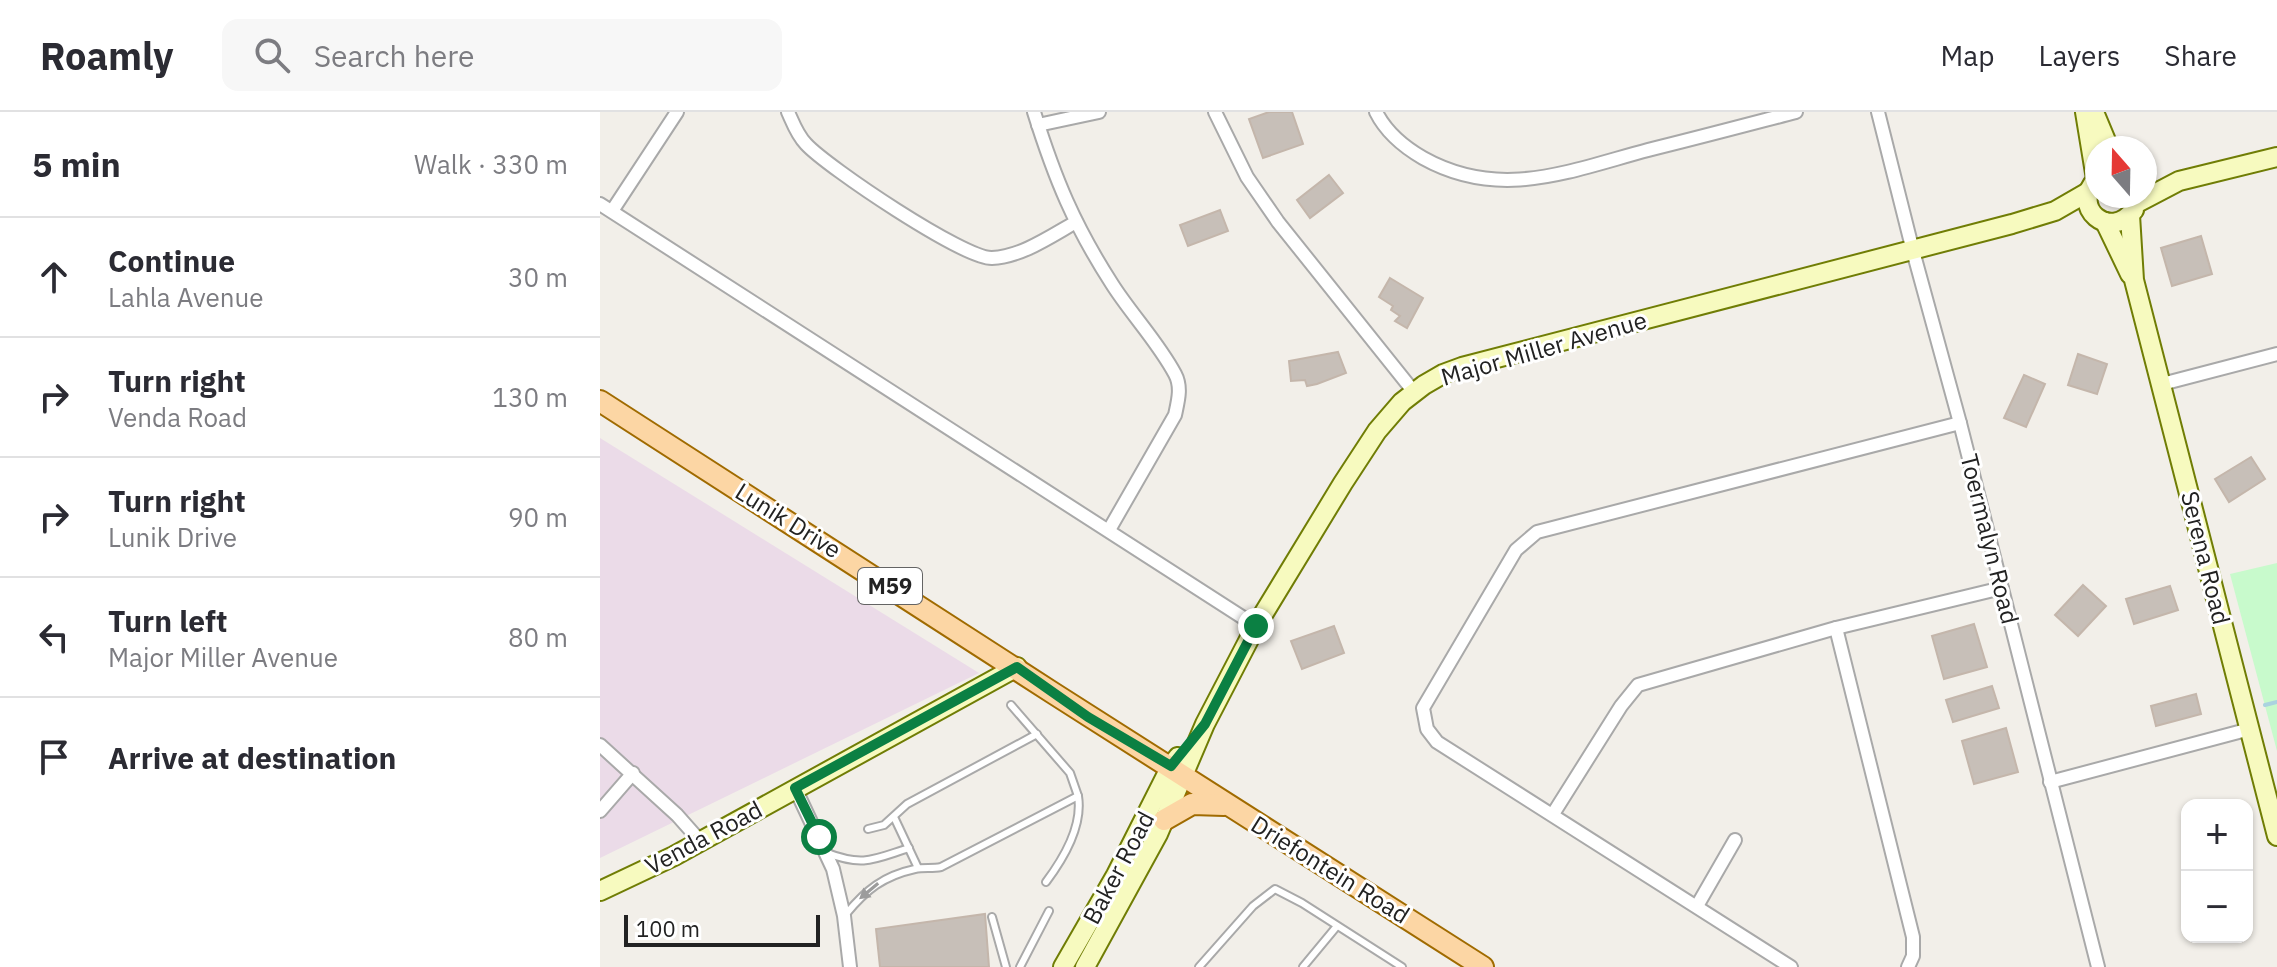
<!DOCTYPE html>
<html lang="en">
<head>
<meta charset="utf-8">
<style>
  body { margin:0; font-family:"IBM Plex Sans",sans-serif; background:#f7f7f7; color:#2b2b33 }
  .controls { position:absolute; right:24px; bottom:24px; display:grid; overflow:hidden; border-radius:16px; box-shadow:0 2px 6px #0004 }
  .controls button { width:72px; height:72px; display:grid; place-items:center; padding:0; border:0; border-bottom:2px solid #e1e1e2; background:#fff; color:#2b2b33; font:40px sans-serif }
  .compass { position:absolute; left:1485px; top:24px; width:72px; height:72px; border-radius:50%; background:#fff; box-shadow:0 2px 6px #0004; rotate:340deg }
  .scale { position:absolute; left:24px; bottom:20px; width:196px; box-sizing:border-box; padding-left:8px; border:4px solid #222; border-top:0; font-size:22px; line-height:28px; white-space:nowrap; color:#222; -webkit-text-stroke:6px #fff; paint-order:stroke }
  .stop { position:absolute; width:24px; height:24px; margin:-18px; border:6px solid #0b8043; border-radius:50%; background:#fff }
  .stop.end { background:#0b8043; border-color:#fff; box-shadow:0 2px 8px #0008 }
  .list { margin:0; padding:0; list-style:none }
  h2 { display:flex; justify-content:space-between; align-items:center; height:104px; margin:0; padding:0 32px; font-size:34px }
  h2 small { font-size:26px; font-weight:400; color:#7c7c81 }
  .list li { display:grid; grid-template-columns:52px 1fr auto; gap:24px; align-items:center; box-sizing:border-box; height:120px; padding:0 32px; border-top:2px solid #e1e1e2 }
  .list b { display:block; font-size:30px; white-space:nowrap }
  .list p { margin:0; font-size:26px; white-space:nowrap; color:#7c7c81 }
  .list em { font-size:26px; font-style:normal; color:#7c7c81 }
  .icon { flex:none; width:44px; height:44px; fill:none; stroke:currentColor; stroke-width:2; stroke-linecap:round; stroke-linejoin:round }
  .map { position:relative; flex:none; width:1677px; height:855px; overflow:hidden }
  header { display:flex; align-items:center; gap:48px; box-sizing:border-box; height:112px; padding:0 40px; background:#fff; border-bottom:2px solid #e1e1e2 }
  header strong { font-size:38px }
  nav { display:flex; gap:44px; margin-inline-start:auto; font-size:28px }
  .search { width:560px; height:72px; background:#f7f7f7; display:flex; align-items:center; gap:20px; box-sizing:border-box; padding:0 28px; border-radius:16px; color:#7c7c81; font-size:30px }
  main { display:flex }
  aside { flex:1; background:#fff }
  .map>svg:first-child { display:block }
</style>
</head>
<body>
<header>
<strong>Roamly</strong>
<div class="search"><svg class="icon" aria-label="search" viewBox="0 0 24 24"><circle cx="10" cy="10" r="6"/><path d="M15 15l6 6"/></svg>Search here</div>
<nav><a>Map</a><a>Layers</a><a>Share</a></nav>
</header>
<main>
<aside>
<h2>5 min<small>Walk · 330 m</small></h2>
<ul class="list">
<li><svg class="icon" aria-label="ahead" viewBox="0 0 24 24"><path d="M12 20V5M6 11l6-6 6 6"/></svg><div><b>Continue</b><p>Lahla Avenue</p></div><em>30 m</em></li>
<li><svg class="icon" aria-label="right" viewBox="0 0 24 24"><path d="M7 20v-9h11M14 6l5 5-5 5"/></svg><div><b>Turn right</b><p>Venda Road</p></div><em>130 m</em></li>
<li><svg class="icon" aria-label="right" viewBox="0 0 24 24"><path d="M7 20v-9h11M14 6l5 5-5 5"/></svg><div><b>Turn right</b><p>Lunik Drive</p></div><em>90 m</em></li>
<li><svg class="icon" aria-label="left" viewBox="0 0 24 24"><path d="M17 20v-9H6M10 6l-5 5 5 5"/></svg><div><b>Turn left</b><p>Major Miller Avenue</p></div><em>80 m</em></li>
<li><svg class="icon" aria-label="arrive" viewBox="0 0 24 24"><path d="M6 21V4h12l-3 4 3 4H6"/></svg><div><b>Arrive at destination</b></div></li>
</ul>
</aside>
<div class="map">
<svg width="1677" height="855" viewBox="0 0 1677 855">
  <rect width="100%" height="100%" fill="#f2efe9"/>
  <polygon fill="#ebdbe8" points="0,326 379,561 0,746"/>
  <polygon fill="#c8facc" points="1677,451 1677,639 1630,462"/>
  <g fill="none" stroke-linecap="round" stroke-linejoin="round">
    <polyline stroke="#aad3df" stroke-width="4" points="1665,593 1677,590"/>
  </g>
  <g fill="#c7bfb8" stroke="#c4b6ab" stroke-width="2">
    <polygon points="669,0 692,0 703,32 663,46 649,7"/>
    <polygon points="729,63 743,81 710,106 697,88"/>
    <polygon points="620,98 628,119 588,134 580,113"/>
    <polygon points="1601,124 1612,162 1572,174 1561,136"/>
    <polygon points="790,166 823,186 807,216 795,209 800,204 791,198 793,194 779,185"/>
    <polygon points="738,240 746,261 717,272 707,274 705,268 691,269 689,249"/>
    <polygon points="1478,242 1507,252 1497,282 1468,273"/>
    <polygon points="1424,263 1445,272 1426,315 1404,306"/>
    <polygon points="1651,345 1665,367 1629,390 1615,367"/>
    <polygon points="1483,473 1506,494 1478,524 1455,503"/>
    <polygon points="1570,474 1578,498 1534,512 1526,487"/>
    <polygon points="1374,512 1387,555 1344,567 1332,524"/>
    <polygon points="734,514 744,541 702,557 691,529"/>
    <polygon points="1392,574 1399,596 1353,610 1346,588"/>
    <polygon points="1596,582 1601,602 1556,614 1551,594"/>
    <polygon points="1406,616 1418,660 1374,672 1362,629"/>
    <polygon points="385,802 389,855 280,855 276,817"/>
  </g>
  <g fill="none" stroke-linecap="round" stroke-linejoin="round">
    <defs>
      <g id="lane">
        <polyline points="411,593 470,661 478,684"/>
        <polyline points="294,705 318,756"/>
        <polyline points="268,717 284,713 307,692 437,622"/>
        <path d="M227,741c37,14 47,6 82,-5"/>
        <path d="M246,802c20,-24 37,-38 69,-45 9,-2 17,0 26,-2l137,-71c5,30 -14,62 -32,86"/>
        <polyline points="392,805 406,855"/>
        <polyline points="420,855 449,799"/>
        <polyline points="599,855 653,794 675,777 702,791 802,855"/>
        <polyline points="703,855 737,814"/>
      </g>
      <g id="street">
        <path d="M188,0c5,11 9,23 18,32 21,23 158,115 186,114 29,-1 59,-22 84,-36"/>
        <path d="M434,0c21,67 40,113 78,172 19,30 46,58 63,90 7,13 3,27 0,41l-66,115"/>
        <polyline points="615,0 647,65 678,110 814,280"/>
        <path d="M776,0c10,20 28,35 47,46 77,43 146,13 225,-8 49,-12 98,-25 148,-38"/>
        <polyline points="1278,0 1313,139 1360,311 1498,855"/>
        <polyline points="438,13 499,0"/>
        <polyline points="0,92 656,514"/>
        <polyline points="12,99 77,0"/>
        <polyline points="1562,272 1677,242"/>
        <polyline points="1236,516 1313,825 1313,844 1308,855"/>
        <polyline points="0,633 77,703 100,729"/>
        <polyline points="1450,670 1650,617"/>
        <polyline points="195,676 233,757 244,804 250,855"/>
        <polyline points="0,699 33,661"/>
        <polyline points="953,702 1021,594 1038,573 1236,516 1402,476"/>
        <polyline points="1097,794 1135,728"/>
        <polyline points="1191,855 837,630 827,617 823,596 916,438 937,420 1360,311"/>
      </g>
      <g id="secondary">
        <polyline points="1485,0 1496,67"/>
        <polyline points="1494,0 1509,36"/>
        <path d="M1497,67c-28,28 13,63 37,31"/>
        <polyline points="1537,91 1579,69 1677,45"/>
        <polyline points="1530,103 1534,168 1677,724"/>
        <polyline points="1505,110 1530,162"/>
        <polyline points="0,779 74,744 417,555"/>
        <polyline points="463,855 516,763 571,654 578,645"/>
        <polyline points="485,855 558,722 605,612 656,514 743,371 777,319 802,290 824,273 843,262 862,255 1412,112 1455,99 1488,80"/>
      </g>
      <g id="primary">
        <path d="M0,289c293,190 588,379 883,566"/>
        <polyline points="564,708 592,692 624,693"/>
      </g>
    </defs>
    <use href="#lane" stroke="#a9a9a9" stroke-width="10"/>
    <use href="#street" stroke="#a9a9a9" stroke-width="16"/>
    <use href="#secondary" stroke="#707d05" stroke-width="22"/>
    <use href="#primary" stroke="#a06b00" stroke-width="24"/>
    <use href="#lane" stroke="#fff" stroke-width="6"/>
    <use href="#street" stroke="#fff" stroke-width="12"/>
    <use href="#secondary" stroke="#f7fabf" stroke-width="18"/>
    <use href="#primary" stroke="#fcd6a4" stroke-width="20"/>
  </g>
  <defs><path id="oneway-solid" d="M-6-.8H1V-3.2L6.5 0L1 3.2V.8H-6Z" transform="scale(2)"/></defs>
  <use fill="#9c9c9c" href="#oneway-solid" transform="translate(269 779) rotate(140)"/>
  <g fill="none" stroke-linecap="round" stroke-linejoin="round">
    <polyline stroke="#0b8043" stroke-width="10" points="219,725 195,676 417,555 488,605 571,654 605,612 656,514"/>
  </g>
  <g text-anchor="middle" stroke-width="6" stroke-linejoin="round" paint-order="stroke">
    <rect fill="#fff" stroke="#646464" stroke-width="2" x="258" y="456" width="64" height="36" rx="6"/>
    <g font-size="22" font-weight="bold" fill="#222">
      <text x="290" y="482">M59</text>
    </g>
    <g font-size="24" fill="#222" stroke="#fff">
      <text transform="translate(944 237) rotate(-16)" y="8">Major Miller Avenue</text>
      <text transform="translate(188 409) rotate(32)" y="8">Lunik Drive</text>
      <text transform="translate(1389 427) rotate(76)" y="8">Toermalyn Road</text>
      <text transform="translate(1605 446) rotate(76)" y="8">Serena Road</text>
      <text transform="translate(104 726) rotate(-28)" y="8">Venda Road</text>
      <text transform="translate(519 756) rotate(-62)" y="8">Baker Road</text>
      <text transform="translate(730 758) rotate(32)" y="8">Driefontein Road</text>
    </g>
  </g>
</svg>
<div class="controls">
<button>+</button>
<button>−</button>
</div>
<svg class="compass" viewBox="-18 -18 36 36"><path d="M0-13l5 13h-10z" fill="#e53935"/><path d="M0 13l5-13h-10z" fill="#7c7c81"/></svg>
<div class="scale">100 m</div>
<div class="stop" style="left:219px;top:725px"></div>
<div class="stop end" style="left:656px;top:514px"></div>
</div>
</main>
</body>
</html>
